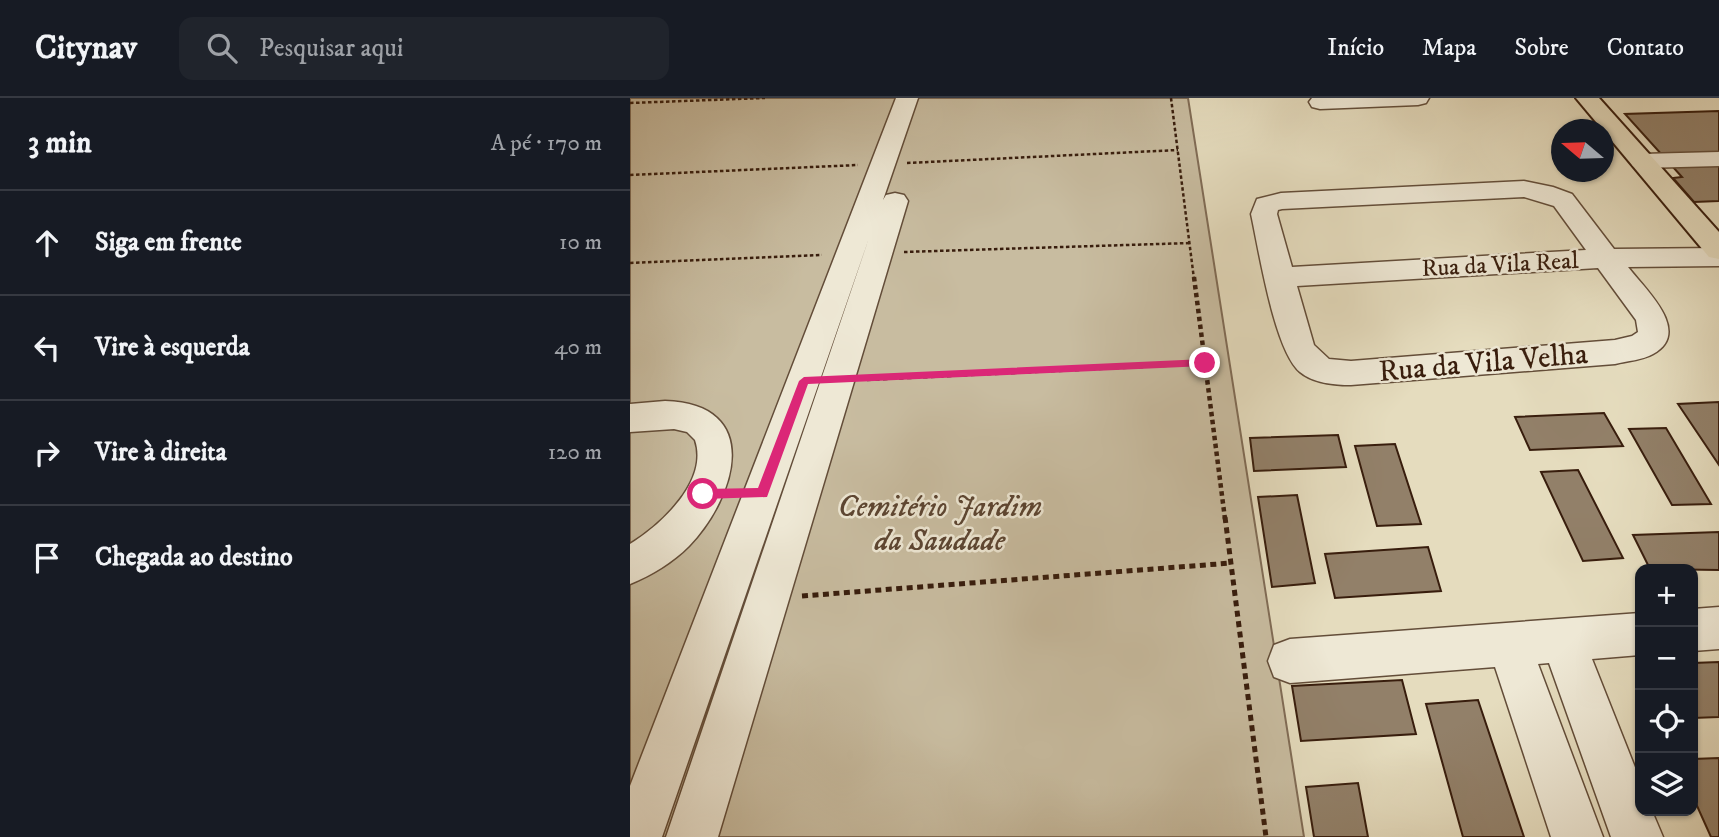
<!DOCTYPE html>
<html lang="pt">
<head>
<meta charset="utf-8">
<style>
  body { margin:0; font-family:"IM FELL DW Pica",serif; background:#20242c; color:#f1f3f6 }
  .controls { position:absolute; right:21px; bottom:21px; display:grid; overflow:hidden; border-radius:14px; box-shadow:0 2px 5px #0004 }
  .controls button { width:63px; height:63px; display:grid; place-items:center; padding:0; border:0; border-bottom:2px solid #363941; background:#171b24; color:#f1f3f6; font:35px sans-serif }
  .compass { position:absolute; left:921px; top:21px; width:63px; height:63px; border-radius:50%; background:#171b24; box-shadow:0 2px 5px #0004; rotate:289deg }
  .stop { position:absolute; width:21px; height:21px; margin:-16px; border:5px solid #db2777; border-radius:50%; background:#fff }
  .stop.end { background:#db2777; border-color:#fff; box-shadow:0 2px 7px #0008 }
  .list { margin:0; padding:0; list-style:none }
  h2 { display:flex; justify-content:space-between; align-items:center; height:91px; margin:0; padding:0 28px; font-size:30px }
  h2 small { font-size:23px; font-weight:400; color:#9ea1a6 }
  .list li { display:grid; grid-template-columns:46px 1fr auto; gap:21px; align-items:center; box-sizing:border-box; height:105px; padding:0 28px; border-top:2px solid #363941 }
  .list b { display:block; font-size:26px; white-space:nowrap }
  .list em { font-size:23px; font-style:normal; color:#9ea1a6 }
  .icon { flex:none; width:38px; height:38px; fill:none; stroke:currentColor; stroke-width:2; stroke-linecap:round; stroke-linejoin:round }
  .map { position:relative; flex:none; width:1089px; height:739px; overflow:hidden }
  header { display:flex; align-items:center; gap:42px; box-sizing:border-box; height:98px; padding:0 35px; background:#171b24; border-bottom:2px solid #363941 }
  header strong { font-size:33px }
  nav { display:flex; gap:38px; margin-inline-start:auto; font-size:24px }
  .search { width:490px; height:63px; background:#20242c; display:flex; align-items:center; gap:18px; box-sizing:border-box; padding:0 24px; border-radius:14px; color:#9ea1a6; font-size:26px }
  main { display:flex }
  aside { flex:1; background:#171b24 }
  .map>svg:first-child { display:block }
</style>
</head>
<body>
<header>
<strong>Citynav</strong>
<div class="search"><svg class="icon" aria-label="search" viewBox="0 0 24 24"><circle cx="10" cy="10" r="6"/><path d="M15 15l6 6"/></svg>Pesquisar aqui</div>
<nav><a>Início</a><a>Mapa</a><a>Sobre</a><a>Contato</a></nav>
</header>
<main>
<aside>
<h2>3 min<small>A pé · 170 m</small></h2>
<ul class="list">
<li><svg class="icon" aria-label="ahead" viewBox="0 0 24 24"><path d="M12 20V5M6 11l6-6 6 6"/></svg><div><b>Siga em frente</b></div><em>10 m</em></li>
<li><svg class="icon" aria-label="left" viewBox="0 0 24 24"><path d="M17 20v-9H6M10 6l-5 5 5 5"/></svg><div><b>Vire à esquerda</b></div><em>40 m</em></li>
<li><svg class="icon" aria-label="right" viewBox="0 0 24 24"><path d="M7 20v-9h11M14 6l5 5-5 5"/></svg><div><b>Vire à direita</b></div><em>120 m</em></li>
<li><svg class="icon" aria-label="arrive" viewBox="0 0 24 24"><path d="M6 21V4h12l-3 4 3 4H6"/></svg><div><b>Chegada ao destino</b></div></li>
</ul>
</aside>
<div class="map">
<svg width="1089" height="739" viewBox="0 0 1089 739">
  <rect width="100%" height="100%" fill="#e5dcbe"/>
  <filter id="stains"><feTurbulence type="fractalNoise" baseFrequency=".00286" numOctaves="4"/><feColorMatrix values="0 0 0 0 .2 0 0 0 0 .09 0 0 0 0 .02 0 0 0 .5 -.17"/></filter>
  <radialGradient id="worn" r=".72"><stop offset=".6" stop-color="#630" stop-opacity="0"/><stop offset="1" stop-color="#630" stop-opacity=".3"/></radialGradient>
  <polygon fill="#c8bca0" stroke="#806c56" stroke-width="2" points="0,0 558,0 674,739 0,739"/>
  <g fill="#928069" stroke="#381d0d" stroke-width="2">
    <polygon points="1089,13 1089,103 1064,104 1043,80 1052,79 995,16"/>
    <polygon points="1089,304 1089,367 1048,306"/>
    <polygon points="974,315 993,348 900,352 885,319"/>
    <polygon points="1036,330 1081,406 1042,407 999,331"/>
    <polygon points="708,337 716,369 624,373 620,340"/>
    <polygon points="765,346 791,426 747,428 725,348"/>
    <polygon points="948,372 993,460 953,463 911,374"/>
    <polygon points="667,397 685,485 642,489 628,399"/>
    <polygon points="1089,434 1089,472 1020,471 1003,437"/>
    <polygon points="798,449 811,493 705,500 695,456"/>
    <polygon points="1089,564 1089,619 1063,620 1063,565"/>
    <polygon points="772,582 786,636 671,643 662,588"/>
    <polygon points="848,602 894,739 833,739 796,606"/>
    <polygon points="1089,660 1089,739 1081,739 1063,699 1063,661"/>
    <polygon points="728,685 738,739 684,739 676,689"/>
  </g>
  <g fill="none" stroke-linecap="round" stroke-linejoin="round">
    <defs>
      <g id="minor">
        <polygon points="266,0 288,0 253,102 256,97 265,95 274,97 278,103 88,739 36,739 239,140 32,739 0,739 0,688"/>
        <polygon points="682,0 799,0 796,5 788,7 690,11 682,9 679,4"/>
        <polygon points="1089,54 1089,68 1012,70 1003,68 1000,63 1003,58 1012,56"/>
        <path d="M894,83l29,6 19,7 42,55 105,-1v18l-91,1c17,22 65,65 25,87 -10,6 -26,7 -38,10l-264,21c-17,0 -38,-2 -51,-13 -26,-22 -41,-122 -49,-158l6,-15 24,-6zM894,99l30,9 32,44 -294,17 -15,-53 1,-4 4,-1zM968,170l38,52 2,12 -6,4 -17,4 -264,21 -22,-2 -15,-14 -17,-59z"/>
        <path d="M35,303c99,3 71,96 24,145 -17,17 -37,29 -59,38v-40c31,-19 79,-63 65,-104l-8,-8 -13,-3 -44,3v-28z"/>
        <polygon points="1089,509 1089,551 1063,553 1063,511"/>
        <polygon points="1010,515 1010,557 962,561 1010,682 1010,713 1022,713 1033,739 981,739 919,565 908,566 973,739 921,739 865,569 660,585 644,579 638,563 644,547 660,541"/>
      </g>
      <polygon id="major" points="946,0 969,0 1089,134 1089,161 1079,159"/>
    </defs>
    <use href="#minor" stroke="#634d39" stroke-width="3"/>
    <use href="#major" stroke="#381d0d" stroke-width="4"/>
    <g stroke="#381d0d" stroke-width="2.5" stroke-dasharray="3.5 2.5" stroke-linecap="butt">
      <polyline points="541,0 564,181"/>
      <polyline points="0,5 135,0"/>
      <polyline points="277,65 548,52"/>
      <polyline points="0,77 228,67"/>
      <polyline points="274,154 560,145"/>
      <polyline points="0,165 192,157"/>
    </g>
    <g stroke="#381d0d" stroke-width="4.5" stroke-dasharray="4.5 3.5" stroke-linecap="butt">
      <polyline points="564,179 595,421"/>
      <polyline points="237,281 575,265"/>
    </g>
    <g stroke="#381d0d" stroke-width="5" stroke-dasharray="6 4.5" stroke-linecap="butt">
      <polyline points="595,419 636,739"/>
      <polyline points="172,498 601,465"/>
    </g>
    <use href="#minor" fill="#eee8d5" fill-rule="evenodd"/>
    <use href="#major" fill="#e5dcbe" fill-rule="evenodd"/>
  </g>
  <polygon fill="#db2777" points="575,261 580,265 575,268 178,286 137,399 73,401 67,396 73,391 128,390 169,283 174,279"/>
  <g text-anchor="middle" stroke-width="5" stroke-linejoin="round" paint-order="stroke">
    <g font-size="24" fill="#381d0d" stroke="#eee8d5">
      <text transform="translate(870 166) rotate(-3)" y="8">Rua da Vila Real</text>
    </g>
    <g font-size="30" fill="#381d0d" stroke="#eee8d5">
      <text transform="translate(853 264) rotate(-5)" y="10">Rua da Vila Velha</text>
    </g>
    <g font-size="30" font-style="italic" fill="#5c4532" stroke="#eee8d5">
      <text x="310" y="418">Cemitério Jardim<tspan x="310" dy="34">da Saudade</tspan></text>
    </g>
  </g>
  <rect width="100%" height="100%" filter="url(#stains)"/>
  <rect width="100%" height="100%" fill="url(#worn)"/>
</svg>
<div class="controls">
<button>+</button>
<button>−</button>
<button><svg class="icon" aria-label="locate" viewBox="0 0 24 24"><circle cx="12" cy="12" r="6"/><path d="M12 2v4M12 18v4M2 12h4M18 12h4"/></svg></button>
<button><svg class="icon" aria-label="layers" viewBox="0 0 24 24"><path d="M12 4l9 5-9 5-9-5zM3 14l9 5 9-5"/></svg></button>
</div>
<svg class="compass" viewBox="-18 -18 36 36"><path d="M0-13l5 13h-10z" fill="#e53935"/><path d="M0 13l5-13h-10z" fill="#9ea1a6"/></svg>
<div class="stop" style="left:73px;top:396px"></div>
<div class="stop end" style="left:575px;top:265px"></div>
</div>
</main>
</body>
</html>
